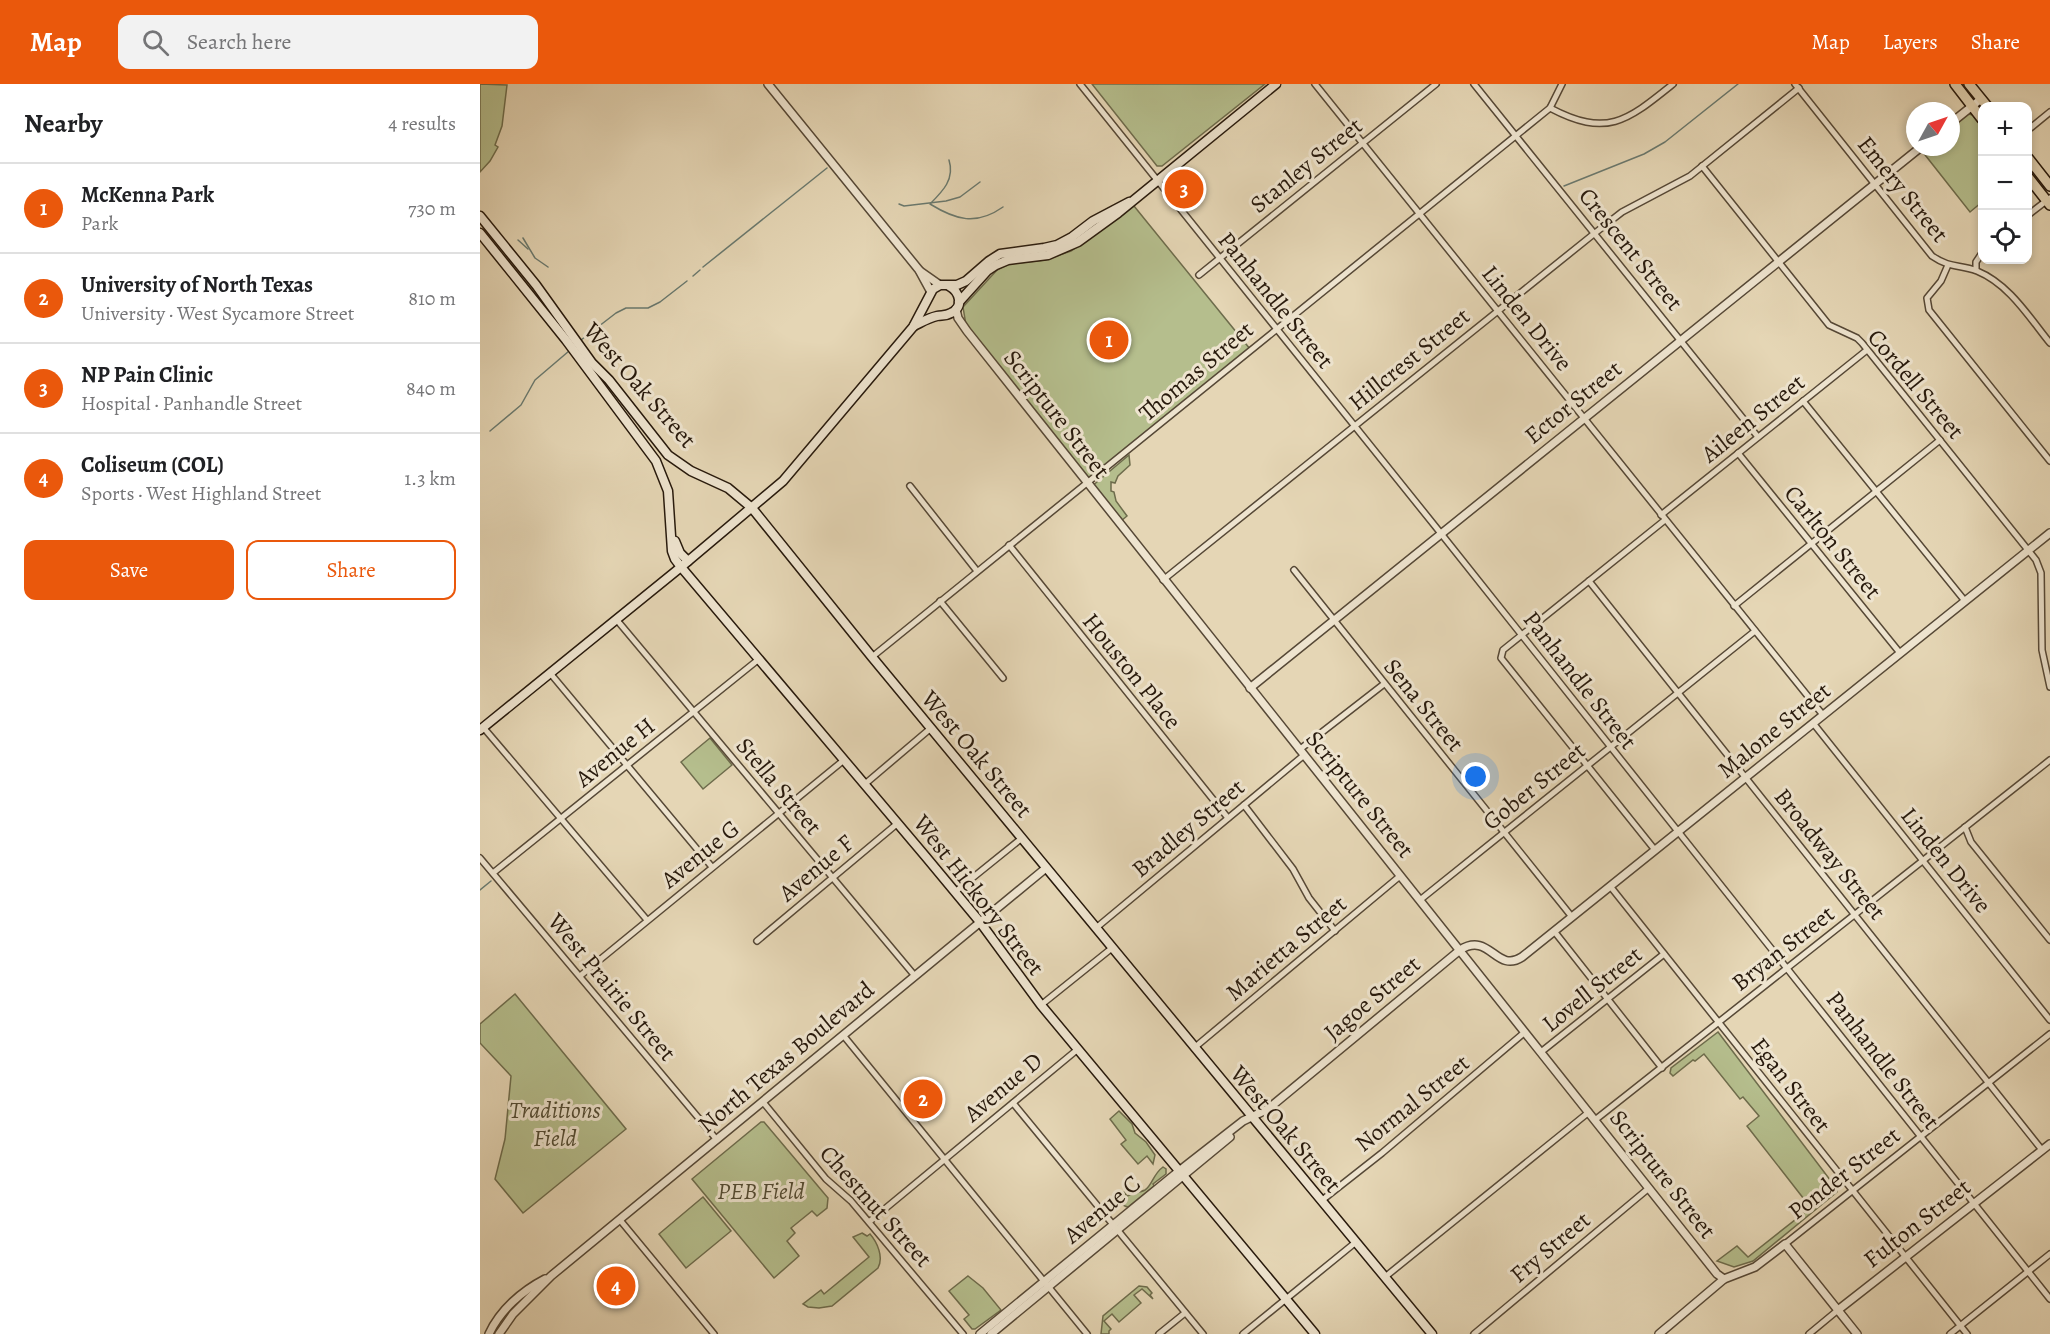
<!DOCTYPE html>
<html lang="en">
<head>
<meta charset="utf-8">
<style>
  body { margin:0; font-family:Alegreya,serif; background:#f2f2f2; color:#202124 }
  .controls { position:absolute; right:18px; top:18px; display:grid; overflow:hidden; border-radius:12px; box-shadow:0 3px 9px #0003 }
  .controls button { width:54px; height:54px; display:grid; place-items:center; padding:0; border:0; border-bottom:2px solid #e0e0e0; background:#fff; color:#202124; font:30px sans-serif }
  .compass { position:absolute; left:1426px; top:18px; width:54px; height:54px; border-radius:50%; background:#fff; box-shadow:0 3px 9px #0003; rotate:50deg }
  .you { position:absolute; left:996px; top:693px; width:21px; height:21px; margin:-15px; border:4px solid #fff; border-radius:50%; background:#1a73e8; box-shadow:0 0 0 9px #1a73e833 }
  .badge { display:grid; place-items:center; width:39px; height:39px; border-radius:50%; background:#ea580c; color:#fff; font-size:20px; font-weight:700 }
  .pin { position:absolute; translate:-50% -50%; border:3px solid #fff; box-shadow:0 2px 6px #0006 }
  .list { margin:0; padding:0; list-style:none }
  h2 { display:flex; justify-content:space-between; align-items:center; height:78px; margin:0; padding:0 24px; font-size:26px }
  h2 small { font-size:20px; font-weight:400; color:#757577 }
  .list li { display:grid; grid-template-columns:39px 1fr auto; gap:18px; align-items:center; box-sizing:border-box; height:90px; padding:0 24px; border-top:2px solid #e0e0e0 }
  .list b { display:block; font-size:22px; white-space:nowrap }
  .list p { margin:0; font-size:20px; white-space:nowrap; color:#757577 }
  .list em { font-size:20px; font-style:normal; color:#757577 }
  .actions { display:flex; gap:12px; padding:18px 24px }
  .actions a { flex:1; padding:14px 0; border:2px solid #ea580c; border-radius:12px; text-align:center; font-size:21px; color:#ea580c }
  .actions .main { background:#ea580c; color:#fff }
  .icon { flex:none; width:33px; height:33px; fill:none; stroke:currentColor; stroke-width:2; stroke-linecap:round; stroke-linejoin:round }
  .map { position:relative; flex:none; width:1570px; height:1250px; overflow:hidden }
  header { display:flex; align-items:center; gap:36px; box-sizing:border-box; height:84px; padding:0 30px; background:#ea580c; color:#fff }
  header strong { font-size:28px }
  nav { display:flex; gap:33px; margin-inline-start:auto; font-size:21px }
  .search { width:420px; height:54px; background:#f2f2f2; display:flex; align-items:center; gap:15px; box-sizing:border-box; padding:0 21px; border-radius:12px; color:#757577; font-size:22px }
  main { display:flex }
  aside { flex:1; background:#fff }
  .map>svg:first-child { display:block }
</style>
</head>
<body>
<header>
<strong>Map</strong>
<div class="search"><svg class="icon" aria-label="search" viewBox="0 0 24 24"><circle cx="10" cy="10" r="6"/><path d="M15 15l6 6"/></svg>Search here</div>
<nav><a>Map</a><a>Layers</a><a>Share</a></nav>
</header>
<main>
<aside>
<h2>Nearby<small>4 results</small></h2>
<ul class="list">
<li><span class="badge">1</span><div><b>McKenna Park</b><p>Park</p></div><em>730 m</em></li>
<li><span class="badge">2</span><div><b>University of North Texas</b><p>University · West Sycamore Street</p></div><em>810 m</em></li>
<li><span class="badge">3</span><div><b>NP Pain Clinic</b><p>Hospital · Panhandle Street</p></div><em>840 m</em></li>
<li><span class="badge">4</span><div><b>Coliseum (COL)</b><p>Sports · West Highland Street</p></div><em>1.3 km</em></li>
</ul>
<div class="actions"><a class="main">Save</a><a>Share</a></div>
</aside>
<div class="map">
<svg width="1570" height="1250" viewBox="0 0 1570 1250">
  <rect width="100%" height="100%" fill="#e5d6b5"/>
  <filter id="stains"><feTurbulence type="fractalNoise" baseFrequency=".00333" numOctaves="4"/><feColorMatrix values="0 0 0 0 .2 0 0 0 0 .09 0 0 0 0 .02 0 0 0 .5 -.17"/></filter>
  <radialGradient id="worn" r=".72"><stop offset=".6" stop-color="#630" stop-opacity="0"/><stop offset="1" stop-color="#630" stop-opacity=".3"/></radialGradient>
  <g fill="#b5be8d" stroke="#6e6c4c" stroke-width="1.5">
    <polygon points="0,0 27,1 22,42 15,61 18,63 10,77 0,88"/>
    <polygon points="612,0 785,0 682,82 677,82"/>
    <polygon points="1488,30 1493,31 1502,43 1502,118 1490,128 1442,67 1447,63 1471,63 1471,44"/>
    <polygon points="654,122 770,265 608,399 487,247 483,223 517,186 529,180 565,176 591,167"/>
    <polygon points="649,371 650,381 638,392 635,399 631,398 631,407 634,408 636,417 647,432 641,437 611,403"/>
    <polygon points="230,654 252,681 223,705 201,678"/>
    <polygon points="35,910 146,1045 43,1129 15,1095 25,1055 31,992 0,959 0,940"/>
    <polygon points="1238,948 1357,1105 1357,1108 1273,1177 1254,1183 1237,1177 1257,1162 1268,1173 1325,1128 1322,1123 1327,1119 1267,1042 1279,1032 1263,1013 1260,1015 1224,970 1215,977 1213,976 1193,992 1190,989 1191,984"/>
    <polygon points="639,1027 652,1040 655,1049 666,1058 675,1071 673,1080 667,1072 658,1080 641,1060 646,1056 630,1035"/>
    <polygon points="281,1038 284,1038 348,1114 347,1124 337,1132 332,1127 311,1144 315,1149 307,1157 319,1172 294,1194 212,1095"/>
    <path d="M683,1083l3,2v5l-13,10 1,2 -26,21c-6,-1 -9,-6 -8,-12l4,-3 3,4c5,-2 14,-4 18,-6 7,-4 8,-16 18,-23z"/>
    <polygon points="223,1113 251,1147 206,1184 179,1150"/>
    <path d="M382,1149l5,3 3,-2c7,8 14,23 8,34l-46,38 -13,2 -11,-1 -5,-3 18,-14 3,4 45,-37 -16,-20z"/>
    <polygon points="488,1192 503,1204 521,1226 495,1245 492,1245 484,1235 489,1231 469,1207"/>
    <polygon points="659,1202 667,1203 672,1209 670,1211 673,1215 662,1205 654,1211 661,1219 639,1238 632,1230 624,1237 631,1245 629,1247 629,1250 621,1250 623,1232"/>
  </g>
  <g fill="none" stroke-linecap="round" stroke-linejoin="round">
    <g stroke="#6a796e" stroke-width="1.5">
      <path d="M469,76c6,19 -6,31 -19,44 26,16 46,22 73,3"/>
      <polyline points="1084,102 1164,70 1185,58 1258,0"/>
      <polyline points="419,120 424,122 466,117 480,113 500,98"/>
      <polyline points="43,154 55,174 68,183"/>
      <polyline points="38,156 48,165"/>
      <polyline points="223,183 347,84"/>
      <polyline points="213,192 220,186"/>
      <polyline points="101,256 136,229 146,224 168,224 180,218 207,197"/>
      <polyline points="10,347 41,321 55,296 89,267"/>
      <polyline points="0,806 11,797"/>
    </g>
    <defs>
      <g id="minor">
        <polyline points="600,0 955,442 1570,1215"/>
        <polyline points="835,0 1343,631"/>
        <polyline points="994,0 1278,353"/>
        <path d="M1315,0l137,172c19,13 27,8 45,15 32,13 52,46 73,72"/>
        <path d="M1070,24c57,30 77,13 123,-24"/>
        <polyline points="1548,46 1570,28"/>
        <polyline points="1222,82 1349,241 1377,254 1382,259 1556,476 1561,489 1562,566 1570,603"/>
        <polyline points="1548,131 1570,114"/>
        <polyline points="1468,181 1461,197 1447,214 1449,226 1570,377"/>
        <polyline points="1496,186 1496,178 1502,169"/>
        <polyline points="719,191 956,0"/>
        <polyline points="1323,317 1485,517"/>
        <polyline points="1258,369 1420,569"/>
        <polyline points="430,402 497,487"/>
        <polyline points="1181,431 1387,266"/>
        <polyline points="529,461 748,734"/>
        <polyline points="814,486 1092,833"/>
        <polyline points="683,496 1115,149 1142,128 1210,92 1319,4"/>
        <polyline points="1109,497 1562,1066"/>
        <polyline points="460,517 523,594"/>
        <polyline points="1254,522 1460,356"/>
        <polyline points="136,535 435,892"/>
        <polyline points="392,573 1070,24 1082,0"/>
        <polyline points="70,589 232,783"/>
        <polyline points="1333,639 1570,936"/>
        <polyline points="3,643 167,836"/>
        <polyline points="819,666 904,600"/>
        <polyline points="385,700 451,644"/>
        <polyline points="764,721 813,785 829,814 855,847"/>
        <polyline points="1485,743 1491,758 1570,856"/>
        <polyline points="1175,766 1021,574 1023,566 1185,436"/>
        <polyline points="0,774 237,1056"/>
        <polyline points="13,789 279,575"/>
        <polyline points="1130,802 1487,1250"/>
        <polyline points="475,808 542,754"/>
        <polyline points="940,816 1275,547"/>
        <polyline points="616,844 823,672"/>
        <polyline points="1074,847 1182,984"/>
        <polyline points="277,857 418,739"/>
        <polyline points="100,892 364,676"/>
        <polyline points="561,921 632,864"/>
        <polyline points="363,951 607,1250"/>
        <polyline points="714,964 920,792"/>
        <polyline points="1061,968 1184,870"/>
        <polyline points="283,1018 346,1095 371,1117 483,1250"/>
        <polyline points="533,1019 723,1250"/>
        <polyline points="1115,1036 1570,676"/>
        <polyline points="841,1117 902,1069 1045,948"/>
        <polyline points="140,1136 234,1250"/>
        <polyline points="389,1138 598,965"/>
        <polyline points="1305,1160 1570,950"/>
        <polyline points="905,1193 1109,1028"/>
        <polyline points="679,1250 705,1229"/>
        <polyline points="763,1250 876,1158"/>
        <polyline points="994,1250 1169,1104"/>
        <polyline points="1329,1250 1358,1226"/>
        <polyline points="1470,1250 1570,1170"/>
      </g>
      <g id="tertiary">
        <polyline points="288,0 439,186 451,208"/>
        <polyline points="1471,39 1501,15"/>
        <polyline points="440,187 460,201"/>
        <polyline points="476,225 478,234 487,247 1237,1190 1244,1195"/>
        <polyline points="770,604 1441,63"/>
        <polyline points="1358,1226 1570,1060"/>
        <path d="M9,1250c11,-24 33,-43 56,-55"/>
        <polyline points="19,1250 33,1230 71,1192 566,784"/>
        <path d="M500,1250l199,-163 64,-50 25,-12 192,-159c30,-19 36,24 62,7l528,-424"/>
        <polyline points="511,1250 750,1053"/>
        <polyline points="1179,1250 1244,1195 1275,1183 1305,1160 1377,1250"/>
      </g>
      <g id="secondary">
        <polyline points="0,132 56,201 112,279 129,296 188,371 211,387 248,404 272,424 392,573 952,1250"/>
        <polyline points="0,149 86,256 176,377 188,407 192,467 195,475 201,483 446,773 500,838 561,921 835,1250"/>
        <polyline points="479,218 507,187 516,181 528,176 568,171 598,158 638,129 796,0"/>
        <path d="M434,242c8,-4 14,-8 23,-10 5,-1 9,0 14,-3 13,-6 9,-21 -2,-27"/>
        <polyline points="195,457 200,469 208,477"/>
        <polyline points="0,646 201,483 303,397 433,243 453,205 460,201 477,201 486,197 509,177 520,170 564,164 577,161 592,153 613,137 649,118"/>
      </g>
      <g id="primary">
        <polyline points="1475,0 1502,35"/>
        <polyline points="1489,0 1507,22"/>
        <polyline points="1548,74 1570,102"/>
        <polyline points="1548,93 1570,121"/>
      </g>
    </defs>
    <use href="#minor" stroke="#564836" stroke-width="8"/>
    <use href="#tertiary" stroke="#564836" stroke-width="10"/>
    <use href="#secondary" stroke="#27190c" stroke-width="11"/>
    <use href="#primary" stroke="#27190c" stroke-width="12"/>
    <use href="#minor" stroke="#eee4cf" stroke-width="5"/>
    <use href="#tertiary" stroke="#eee4cf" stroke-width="7"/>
    <use href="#secondary" stroke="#eee4cf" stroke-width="8"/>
    <use href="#primary" stroke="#e5d6b5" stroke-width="9"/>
  </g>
  <g text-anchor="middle" stroke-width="6" stroke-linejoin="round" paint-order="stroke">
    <g font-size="24" fill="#27190c" stroke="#eee4cf">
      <text transform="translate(826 81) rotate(-39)" y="8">Stanley Street</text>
      <text transform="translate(1423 105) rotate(51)" y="8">Emery Street</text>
      <text transform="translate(1151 165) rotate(51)" y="8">Crescent Street</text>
      <text transform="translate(796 216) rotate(51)" y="8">Panhandle Street</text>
      <text transform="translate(1047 234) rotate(51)" y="8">Linden Drive</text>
      <text transform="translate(929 275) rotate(-39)" y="8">Hillcrest Street</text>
      <text transform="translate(716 287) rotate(-40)" y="8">Thomas Street</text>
      <text transform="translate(1436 300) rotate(50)" y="8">Cordell Street</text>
      <text transform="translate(160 301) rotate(49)" y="8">West Oak Street</text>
      <text transform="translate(1093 318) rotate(-39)" y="8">Ector Street</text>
      <text transform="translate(577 330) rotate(52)" y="8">Scripture Street</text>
      <text transform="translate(1273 334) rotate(-39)" y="8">Aileen Street</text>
      <text transform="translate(1353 458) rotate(51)" y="8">Carlton Street</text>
      <text transform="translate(652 587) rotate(51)" y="8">Houston Place</text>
      <text transform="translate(1100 596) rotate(52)" y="8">Panhandle Street</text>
      <text transform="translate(944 621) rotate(51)" y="8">Sena Street</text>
      <text transform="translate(1294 646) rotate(-39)" y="8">Malone Street</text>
      <text transform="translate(135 668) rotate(-39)" y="8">Avenue H</text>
      <text transform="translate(497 670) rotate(50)" y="8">West Oak Street</text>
      <text transform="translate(299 702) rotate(50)" y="8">Stella Street</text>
      <text transform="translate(1054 702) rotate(-39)" y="8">Gober Street</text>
      <text transform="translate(880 710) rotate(51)" y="8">Scripture Street</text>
      <text transform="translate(708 744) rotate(-40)" y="8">Bradley Street</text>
      <text transform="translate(220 770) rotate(-39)" y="8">Avenue G</text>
      <text transform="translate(1350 770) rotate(51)" y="8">Broadway Street</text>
      <text transform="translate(1466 776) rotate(51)" y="8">Linden Drive</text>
      <text transform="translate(336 784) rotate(-40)" y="8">Avenue F</text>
      <text transform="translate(499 811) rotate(52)" y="8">West Hickory Street</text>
      <text transform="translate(806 864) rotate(-40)" y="8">Marietta Street</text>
      <text transform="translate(1303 864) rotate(-38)" y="8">Bryan Street</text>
      <text transform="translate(132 903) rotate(50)" y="8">West Prairie Street</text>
      <text transform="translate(1112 905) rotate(-39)" y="8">Lovell Street</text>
      <text transform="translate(892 914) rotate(-40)" y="8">Jagoe Street</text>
      <text transform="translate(306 973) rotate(-40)" y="8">North Texas Boulevard</text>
      <text transform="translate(1403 976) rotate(52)" y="8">Panhandle Street</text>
      <text transform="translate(1311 1001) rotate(52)" y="8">Egan Street</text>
      <text transform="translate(523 1003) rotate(-40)" y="8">Avenue D</text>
      <text transform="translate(932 1019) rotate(-39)" y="8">Normal Street</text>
      <text transform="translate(806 1045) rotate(50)" y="8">West Oak Street</text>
      <text transform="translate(1364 1089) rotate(-38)" y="8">Ponder Street</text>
      <text transform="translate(1183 1090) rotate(52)" y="8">Scripture Street</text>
      <text transform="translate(396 1122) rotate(48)" y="8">Chestnut Street</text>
      <text transform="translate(622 1125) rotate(-40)" y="8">Avenue C</text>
      <text transform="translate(1437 1139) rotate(-38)" y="8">Fulton Street</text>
      <text transform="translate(1070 1163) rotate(-40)" y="8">Fry Street</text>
    </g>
    <g font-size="24" font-style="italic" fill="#524b33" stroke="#eee4cf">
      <text x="75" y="1034">Traditions<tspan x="75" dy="28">Field</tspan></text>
      <text x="281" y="1115">PEB Field</text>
    </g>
  </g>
  <rect width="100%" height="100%" filter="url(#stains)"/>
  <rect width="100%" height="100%" fill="url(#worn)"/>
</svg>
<div class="controls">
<button>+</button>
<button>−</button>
<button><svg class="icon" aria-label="locate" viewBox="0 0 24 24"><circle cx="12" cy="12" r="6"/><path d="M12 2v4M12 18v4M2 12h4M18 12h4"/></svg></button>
</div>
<svg class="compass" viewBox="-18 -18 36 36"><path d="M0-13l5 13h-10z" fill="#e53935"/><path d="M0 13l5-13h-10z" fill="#757577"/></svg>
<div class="you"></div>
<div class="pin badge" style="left:629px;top:256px">1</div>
<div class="pin badge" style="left:443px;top:1015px">2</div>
<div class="pin badge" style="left:704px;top:105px">3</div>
<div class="pin badge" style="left:136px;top:1202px">4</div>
</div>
</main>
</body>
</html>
